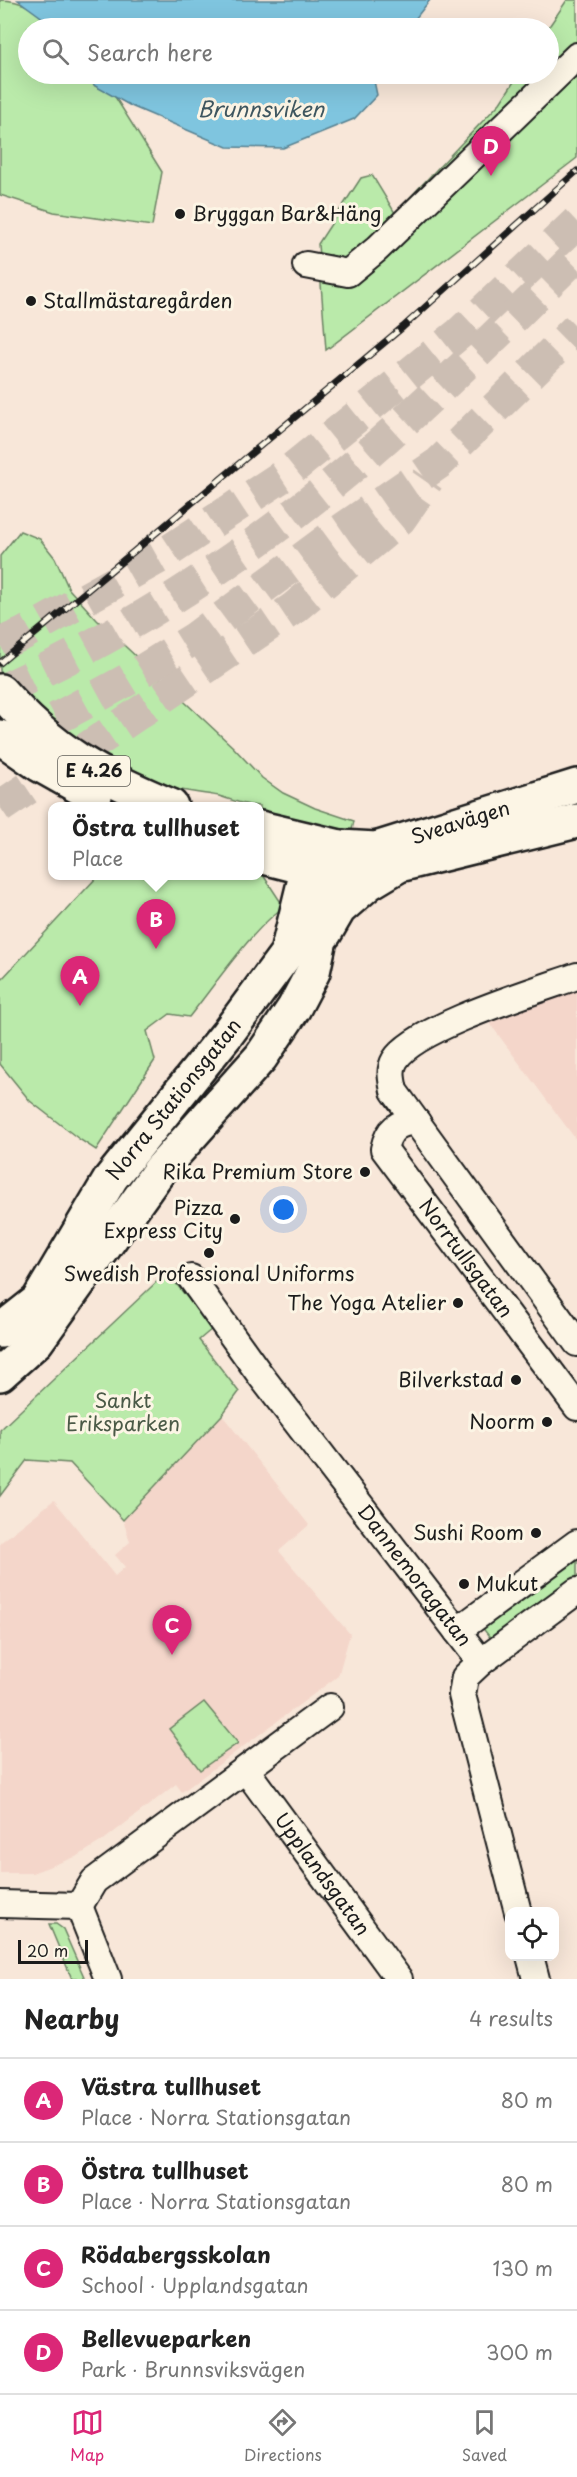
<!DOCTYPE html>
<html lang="en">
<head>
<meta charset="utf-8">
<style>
  body { margin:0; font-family:"Playpen Sans",sans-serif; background:#f6f6f6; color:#222 }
  .controls { position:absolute; right:18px; bottom:18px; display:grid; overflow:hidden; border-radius:12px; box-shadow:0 6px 24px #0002 }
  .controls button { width:54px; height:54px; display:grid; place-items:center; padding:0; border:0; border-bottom:2px solid #e0e0e0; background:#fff; color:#222; font:30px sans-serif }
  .scale { position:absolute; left:18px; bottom:15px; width:70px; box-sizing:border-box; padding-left:6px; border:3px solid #1c1c1c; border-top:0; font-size:16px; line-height:21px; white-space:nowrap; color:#1c1c1c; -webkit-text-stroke:4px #fcf5e5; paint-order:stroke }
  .you { position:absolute; left:284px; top:1210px; width:21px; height:21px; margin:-15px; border:4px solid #fff; border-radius:50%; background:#1a73e8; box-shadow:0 0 0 9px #1a73e833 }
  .badge { display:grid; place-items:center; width:39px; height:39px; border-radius:50%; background:#db2777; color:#fff; font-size:20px; font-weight:700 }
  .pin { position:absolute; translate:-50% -50px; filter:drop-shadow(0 2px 3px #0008) }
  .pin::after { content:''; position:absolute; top:32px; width:21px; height:18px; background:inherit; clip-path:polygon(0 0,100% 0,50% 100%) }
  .popup { position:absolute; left:48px; top:802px; width:216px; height:78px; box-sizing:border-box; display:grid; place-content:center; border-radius:12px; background:#fff; filter:drop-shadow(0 2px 4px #0005); font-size:20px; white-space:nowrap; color:#767676 }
  .popup b { font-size:22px; color:#222 }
  .popup::after { content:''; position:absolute; left:50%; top:100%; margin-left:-12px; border:12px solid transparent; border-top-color:#fff }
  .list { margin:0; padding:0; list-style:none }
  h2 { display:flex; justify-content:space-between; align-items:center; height:78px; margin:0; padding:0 24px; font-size:26px }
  h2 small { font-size:20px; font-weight:400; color:#767676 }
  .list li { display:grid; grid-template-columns:39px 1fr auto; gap:18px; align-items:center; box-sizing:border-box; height:84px; padding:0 24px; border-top:2px solid #e0e0e0 }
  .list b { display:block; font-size:22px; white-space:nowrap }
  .list p { margin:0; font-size:20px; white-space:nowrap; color:#767676 }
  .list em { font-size:20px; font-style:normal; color:#767676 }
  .icon { flex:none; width:33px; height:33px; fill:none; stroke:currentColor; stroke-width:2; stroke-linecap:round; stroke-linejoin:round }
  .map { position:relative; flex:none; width:577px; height:1979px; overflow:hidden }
  .search { position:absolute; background:#fff; box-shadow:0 6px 24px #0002; left:18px; right:18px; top:18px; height:66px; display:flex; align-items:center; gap:15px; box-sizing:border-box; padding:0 21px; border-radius:33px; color:#767676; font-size:22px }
  .sheet { height:414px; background:#fff }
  nav { display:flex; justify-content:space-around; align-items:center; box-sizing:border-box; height:84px; border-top:2px solid #e0e0e0; background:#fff; font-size:16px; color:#767676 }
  nav a { display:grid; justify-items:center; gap:3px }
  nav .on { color:#db2777 }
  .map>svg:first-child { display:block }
</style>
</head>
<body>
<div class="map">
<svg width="577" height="1979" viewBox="0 0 577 1979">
  <rect width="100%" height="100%" fill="#f8e7d9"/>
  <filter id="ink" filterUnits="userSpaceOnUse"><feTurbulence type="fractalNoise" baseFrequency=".0167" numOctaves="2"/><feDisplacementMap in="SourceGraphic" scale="12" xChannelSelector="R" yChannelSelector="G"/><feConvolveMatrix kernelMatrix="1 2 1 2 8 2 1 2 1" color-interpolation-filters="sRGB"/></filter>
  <g filter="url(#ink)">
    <g fill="#f4d6ca">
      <polygon points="577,963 577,1141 471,998"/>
      <polygon points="222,1415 309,1525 279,1551 350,1634 338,1676 182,1792 176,1784 105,1839 78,1856 32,1873 0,1873 0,1543 54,1500 115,1576 125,1567 115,1555 130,1542 123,1520"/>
    </g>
    <g fill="#baeaaa" stroke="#6b8363" stroke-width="1.5">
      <path d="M0,0c22,0 38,9 50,28h-22v46h56l11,12 19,9 48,77 -10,54 -98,-14 -54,-17z"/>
      <polygon points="567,0 577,0 577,158 326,350 318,244 361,178 372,175 395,213 500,103 519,74 548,74 548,28"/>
      <path d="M20,531l20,8 15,19 14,31 28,31 136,127 29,31 21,15 32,15 39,13 -3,13 -88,-24 -3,-1v-3c-15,0 -27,-6 -41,-10 -21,-4 -43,-5 -63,-12 -59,-21 -116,-67 -156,-113v-115z"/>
      <path d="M260,874l3,1 21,32c-31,21 -70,79 -95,110l-19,-3 -23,17 8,29 -59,90 -17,-11 -49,-38 -30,-37v-83l98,-105z"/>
      <polygon points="167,1272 212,1329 199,1340 239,1392 222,1415 123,1520 70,1463 27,1460 0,1496 0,1430"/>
      <polygon points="577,1548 577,1586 496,1645 477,1621"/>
      <polygon points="204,1702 238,1743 200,1770 169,1729"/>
      <polygon points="49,1924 56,1924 63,1929 85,1979 72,1979"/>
    </g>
    <g fill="#7fc5df" stroke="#578191" stroke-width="1.5">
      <polygon points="18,0 430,0 408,28 50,28 44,19"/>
      <polygon points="84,74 375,74 373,76 377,95 354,119 283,148 227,147 131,106 95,86"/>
    </g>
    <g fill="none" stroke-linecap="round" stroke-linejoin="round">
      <g stroke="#ccbeb3" stroke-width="33" stroke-dasharray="33 16" stroke-linecap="butt">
        <polyline points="0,644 23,634 158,558 287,473 460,333 577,222"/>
        <path d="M0,691c131,-59 254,-140 363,-233 74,-64 144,-134 214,-203"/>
        <polyline points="12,740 43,726 127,680 195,638 334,535 439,463 577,328"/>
        <polyline points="0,807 294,608 400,519 428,479"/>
      </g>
      <defs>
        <g id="street">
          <polyline points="306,265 348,273 377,249 577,56"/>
          <path d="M577,976c-39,14 -162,51 -182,84 -6,10 -3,20 -1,31l183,252"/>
          <path id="s1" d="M417,1122c-19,-1 -29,8 -33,27l193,258"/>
          <path id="s2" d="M191,1278l70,98 220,286"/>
          <polyline points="457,1631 577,1543"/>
          <path id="s3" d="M246,1770l153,209"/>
          <polyline points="0,1904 79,1906"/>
          <polyline points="79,1906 94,1881 330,1707"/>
          <polyline points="79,1906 108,1979"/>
          <polyline points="518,1912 462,1695 465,1677 481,1662 577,1591"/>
          <polyline points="530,1956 536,1979"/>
        </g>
        <g id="secondary">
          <polyline points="325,933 339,909 369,883 399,865 577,821"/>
          <path id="s4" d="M0,1331l38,-30 73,-123 116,-144 60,-81 27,-111"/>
          <path id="s5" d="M0,1374l37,-33 122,-170 102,-114 33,-49 19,-36 27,-125 36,2 201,-63"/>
        </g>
        <g id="primary">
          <path d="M0,691c54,61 97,84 171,115"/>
          <polyline points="0,737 40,765 95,796"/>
          <polyline points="260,828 340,847"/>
          <polyline points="260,856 307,868 351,873 399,865"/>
        </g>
      </defs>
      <use href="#street" stroke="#1c1c1c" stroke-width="30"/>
      <use href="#secondary" stroke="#1c1c1c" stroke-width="38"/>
      <use href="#primary" stroke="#1c1c1c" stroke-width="38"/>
      <use href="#street" stroke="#fcf5e5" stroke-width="26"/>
      <use href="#secondary" stroke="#fcf5e5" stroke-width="33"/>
      <use href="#primary" stroke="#fcf5e5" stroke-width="33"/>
      <defs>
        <polyline id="rail" points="0,663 403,327 577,171"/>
      </defs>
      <use href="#rail" stroke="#1c1c1c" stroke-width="7"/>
      <use href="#rail" stroke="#fcf5e5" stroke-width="4.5" stroke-dasharray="14" stroke-linecap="butt"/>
    </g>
  </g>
  <g fill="#1c1c1c" stroke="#fcf5e5" stroke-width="2">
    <circle cx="180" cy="214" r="6"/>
    <circle cx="31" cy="301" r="6"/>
    <circle cx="365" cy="1172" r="6"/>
    <circle cx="235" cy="1219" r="6"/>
    <circle cx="209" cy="1253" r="6"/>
    <circle cx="458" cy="1303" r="6"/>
    <circle cx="516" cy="1380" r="6"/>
    <circle cx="547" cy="1422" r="6"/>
    <circle cx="536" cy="1533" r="6"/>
    <circle cx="464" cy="1584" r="6"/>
  </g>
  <g text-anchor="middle" stroke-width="6" stroke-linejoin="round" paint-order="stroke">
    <rect fill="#fcf5e5" stroke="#5f5d58" stroke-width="1.5" x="58" y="756" width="72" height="30" rx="4.5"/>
    <g font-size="18" font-weight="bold" fill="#1c1c1c">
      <text x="94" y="777">E 4.26</text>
    </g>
    <g font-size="20" fill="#1c1c1c" stroke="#fcf5e5" text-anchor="end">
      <text x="192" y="221" text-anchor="start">Bryggan Bar&amp;Häng</text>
      <text x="43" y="308" text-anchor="start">Stallmästaregården</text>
      <text x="353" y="1179">Rika Premium Store</text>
      <text x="223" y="1215">Pizza<tspan x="223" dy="23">Express City</tspan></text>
      <text x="209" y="1281" text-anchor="middle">Swedish Professional Uniforms</text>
      <text x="446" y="1310">The Yoga Atelier</text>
      <text x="504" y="1387">Bilverkstad</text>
      <text x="535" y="1429">Noorm</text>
      <text x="524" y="1540">Sushi Room</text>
      <text x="476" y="1591" text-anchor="start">Mukut</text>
    </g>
    <g font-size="20" fill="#1c1c1c" stroke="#fcf5e5">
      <text dy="7" stroke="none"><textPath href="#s5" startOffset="764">Sveavägen</textPath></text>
      <text dy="7" stroke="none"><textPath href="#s4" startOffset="292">Norra Stationsgatan</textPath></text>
      <text dy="7" stroke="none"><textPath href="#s1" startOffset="184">Norrtullsgatan</textPath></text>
      <text dy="7" stroke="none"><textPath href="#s2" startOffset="372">Dannemoragatan</textPath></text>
      <text dy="7" stroke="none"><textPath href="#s3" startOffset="129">Upplandsgatan</textPath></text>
    </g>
    <g font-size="20" fill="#4b5a47" stroke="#fcf5e5">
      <text x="123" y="1408">Sankt<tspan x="123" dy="23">Eriksparken</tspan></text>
    </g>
    <g font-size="21" font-style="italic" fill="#3f5760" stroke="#fcf5e5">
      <text x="261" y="117">Brunnsviken</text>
    </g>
  </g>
</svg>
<div class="controls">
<button><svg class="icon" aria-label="locate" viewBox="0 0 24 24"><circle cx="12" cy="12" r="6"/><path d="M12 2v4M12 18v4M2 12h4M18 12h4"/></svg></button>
</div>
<div class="scale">20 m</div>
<div class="you"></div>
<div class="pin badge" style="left:80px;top:1006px">A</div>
<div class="pin badge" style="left:156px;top:949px">B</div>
<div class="popup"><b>Östra tullhuset</b>Place</div>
<div class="pin badge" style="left:172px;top:1655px">C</div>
<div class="pin badge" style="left:491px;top:176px">D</div>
<div class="search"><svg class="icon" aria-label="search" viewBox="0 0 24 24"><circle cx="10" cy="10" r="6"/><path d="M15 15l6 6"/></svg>Search here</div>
</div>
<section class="sheet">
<h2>Nearby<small>4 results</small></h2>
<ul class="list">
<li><span class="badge">A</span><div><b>Västra tullhuset</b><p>Place · Norra Stationsgatan</p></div><em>80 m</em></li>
<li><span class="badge">B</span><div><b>Östra tullhuset</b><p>Place · Norra Stationsgatan</p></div><em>80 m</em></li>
<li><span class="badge">C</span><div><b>Rödabergsskolan</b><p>School · Upplandsgatan</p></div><em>130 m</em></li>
<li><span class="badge">D</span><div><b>Bellevueparken</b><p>Park · Brunnsviksvägen</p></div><em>300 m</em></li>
</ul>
</section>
<nav>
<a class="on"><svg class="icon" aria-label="map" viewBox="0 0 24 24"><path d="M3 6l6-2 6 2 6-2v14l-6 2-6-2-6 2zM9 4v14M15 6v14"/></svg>Map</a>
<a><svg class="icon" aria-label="directions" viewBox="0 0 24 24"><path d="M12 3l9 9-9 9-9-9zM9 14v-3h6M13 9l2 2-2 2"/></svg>Directions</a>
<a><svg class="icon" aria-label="saved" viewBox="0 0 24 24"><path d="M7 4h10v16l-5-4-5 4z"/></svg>Saved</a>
</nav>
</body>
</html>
